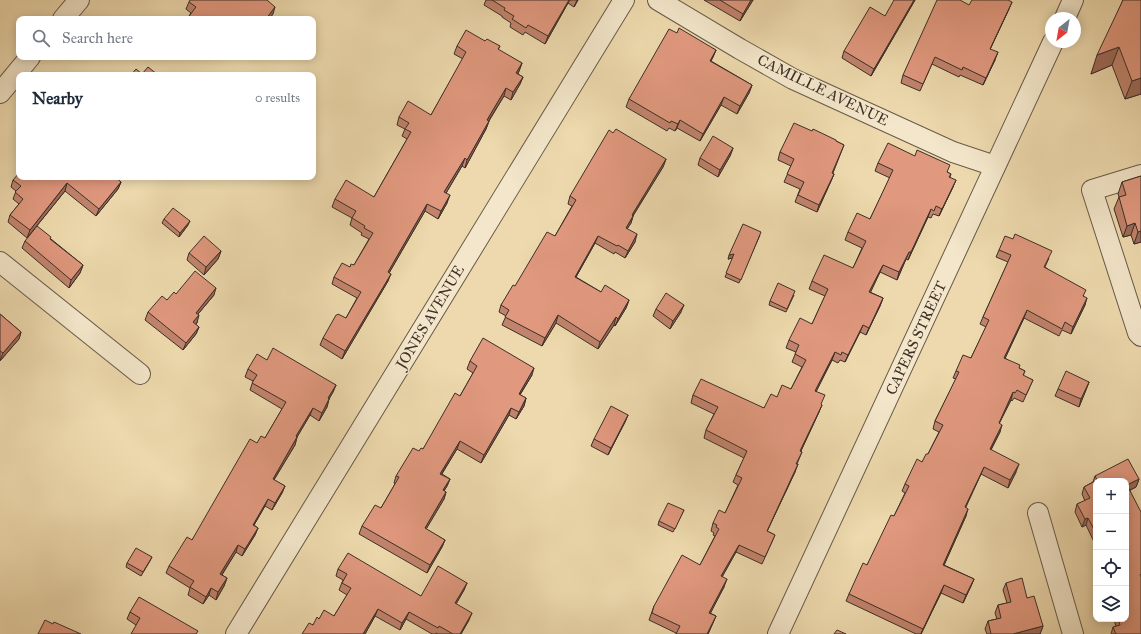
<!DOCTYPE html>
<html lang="en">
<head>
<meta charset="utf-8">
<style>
  body { margin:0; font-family:"IM FELL Great Primer",serif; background:#f6f6f7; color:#1f2937 }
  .controls { position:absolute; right:12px; bottom:12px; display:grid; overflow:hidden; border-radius:8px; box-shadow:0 2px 10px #0003 }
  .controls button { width:36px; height:36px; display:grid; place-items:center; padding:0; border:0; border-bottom:1px solid #e0e1e3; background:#fff; color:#1f2937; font:20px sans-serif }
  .compass { position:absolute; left:1045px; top:12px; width:36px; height:36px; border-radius:50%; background:#fff; box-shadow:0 2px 10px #0003; rotate:211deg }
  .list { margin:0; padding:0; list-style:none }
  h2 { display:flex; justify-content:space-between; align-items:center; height:52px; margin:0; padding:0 16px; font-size:17px }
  h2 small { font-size:13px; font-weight:400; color:#747a83 }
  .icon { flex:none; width:22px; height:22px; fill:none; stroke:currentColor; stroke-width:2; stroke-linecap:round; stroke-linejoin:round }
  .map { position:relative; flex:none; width:1141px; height:634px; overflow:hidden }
  .search { position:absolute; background:#fff; box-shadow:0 2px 10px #0003; left:16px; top:16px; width:300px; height:44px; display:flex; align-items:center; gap:10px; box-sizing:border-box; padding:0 14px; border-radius:8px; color:#747a83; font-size:15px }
  .panel { position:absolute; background:#fff; box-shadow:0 2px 10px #0003; left:16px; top:72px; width:300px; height:108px; border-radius:8px }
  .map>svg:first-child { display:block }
</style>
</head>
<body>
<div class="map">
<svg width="1141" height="634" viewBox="0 0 1141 634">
  <rect width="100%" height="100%" fill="#edd9ad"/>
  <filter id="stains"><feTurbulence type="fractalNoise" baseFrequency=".005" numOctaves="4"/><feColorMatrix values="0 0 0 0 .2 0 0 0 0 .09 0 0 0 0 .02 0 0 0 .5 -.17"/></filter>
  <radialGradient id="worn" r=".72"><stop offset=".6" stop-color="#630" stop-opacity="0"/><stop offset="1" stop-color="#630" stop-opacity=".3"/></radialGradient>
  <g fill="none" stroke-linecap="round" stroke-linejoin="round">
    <defs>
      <g id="minor">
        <polyline points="658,0 740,49 793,79 953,152 995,166"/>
        <polyline points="1065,18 1073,0"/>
        <polyline points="63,19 79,0"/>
        <polyline points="0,93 30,57"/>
        <polyline points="1141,175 1092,190 1138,333 1141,336"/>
        <polyline points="0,262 140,374"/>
        <polyline points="1038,513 1073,634"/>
        <polyline points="236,634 624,0"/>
        <polyline points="778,634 1053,42"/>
      </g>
    </defs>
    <use href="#minor" stroke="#685a49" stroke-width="22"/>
    <use href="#minor" stroke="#f3e6ca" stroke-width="20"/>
  </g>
  <g fill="#c1836c" stroke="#3c2f28">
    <polygon points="486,0 578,0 574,7 568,3 545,44 525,32 523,35 510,27 511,23 502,17 502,16 484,5"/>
    <polygon points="704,0 753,0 740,21"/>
    <polygon points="915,0 871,76 842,58 844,51 885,16"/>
    <polygon points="1123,0 1141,94 1125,99 1112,65 1091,74"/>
    <polygon points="189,2 273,14 269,19 187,19 191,13 186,9"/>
    <polygon points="1009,9 990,49 995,60 983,85 960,75 959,77 932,64 920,91 901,83 903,75"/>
    <polygon points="677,33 716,50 713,57 711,61 752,85 749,93 737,114 721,105 700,141 677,128 675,131 669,128 667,131 626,107 629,99"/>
    <polygon points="485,41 500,46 498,50 522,63 518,74 523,77 520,84 511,100 504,96 489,121 486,129 465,168 462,166 446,193 447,203 438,219 425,211 389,273 388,281 342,359 320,345 323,338 346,318 357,298 332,284 334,277 350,267 354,265 369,239 361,235 362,233 350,225 352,218 332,207 335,199 374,197 407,139 402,136 405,129 397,125 399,117 431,115 463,59 454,54 457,46"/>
    <polygon points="812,131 836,141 844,145 833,173 834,174 831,181 817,212 795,202 800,189 784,182 791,166 778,160 780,152"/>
    <polygon points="733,148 730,156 718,177 698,165 700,158"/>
    <polygon points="666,159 663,167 633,216 631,223 627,229 635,242 625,258 615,252 614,254 595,243 576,277 601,292 629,300 626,308 615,326 614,325 598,349 556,323 542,346 502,325 506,316 499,312 501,305 555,236 572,206 568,204 570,196"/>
    <polygon points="878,163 947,172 951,174 950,177 953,187 939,216 933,214 931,218 928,217 908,260 906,259 897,280 880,272 870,292 883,298 880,306 866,335 860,332 845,362 840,360 838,363 832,360 816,391 821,405 819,412 801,451 802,452 797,464 795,472 767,531 775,535 772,542 762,564 736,552 722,577 724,587 710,613 716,616 708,634 676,634 676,633 649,620 654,606 700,565 715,536 713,535 714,533 711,531 713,523 725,513 738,485 733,482 736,475 744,458 704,438 706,430 714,414 691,403 693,395 764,408 777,397 791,389 802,367 792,362 796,352 786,348 789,340 812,324 825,296 809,289 812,281 853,268 862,248 845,240 848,232 870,219 890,178 875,171"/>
    <polygon points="1141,176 1141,242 1134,244 1131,235 1123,237 1114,209 1119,197 1118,194 1122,182"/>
    <polygon points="13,180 40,180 121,182 118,189 96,216 65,191 27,238 8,222 10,215 19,204 13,199 16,191 11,187"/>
    <polygon points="164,219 188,225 179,237 162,223"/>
    <polygon points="760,235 739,283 725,277 733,258 728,259"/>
    <polygon points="51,239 83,265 80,273 69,288 22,248 25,241"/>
    <polygon points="999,250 1049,258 1045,267 1084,296 1085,305 1071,334 1062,330 1059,336 1024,318 1005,358 1019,368 1025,371 1023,376 1033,380 1023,402 1014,398 1012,401 1011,400 999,423 1000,432 991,450 1016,472 1008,488 981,474 966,507 966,516 944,565 974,579 971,586 963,603 941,593 921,634 916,634 846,601 849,594 867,565 894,516 905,493 902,491 905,484 928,454 939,432 933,429 935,421 956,379 953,378 956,371 971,358 986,327 980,324 983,317 1008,262 996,257"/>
    <polygon points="221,251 218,259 204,275 187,260 189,253"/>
    <polygon points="176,294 214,295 198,314 197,323 195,324 199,327 196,334 183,350 145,320 148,312"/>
    <polygon points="794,295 786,312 769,305 770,301"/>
    <polygon points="656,309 681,312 670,329 653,316"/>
    <polygon points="0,314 21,332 19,339 0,361"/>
    <polygon points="267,360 336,385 333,392 329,399 327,407 319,421 310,415 297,437 295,445 274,480 285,486 282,493 272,510 265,506 254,525 258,528 255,535 242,556 236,552 222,575 227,578 224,586 216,600 209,595 203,604 188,595 190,588 166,573 169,566 192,540 257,443 265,438 282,409 250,390 253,381 245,377 248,369"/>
    <polygon points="470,361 532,375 520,395 526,398 524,406 516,419 509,415 481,463 457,449 442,474 450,479 447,486 444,491 446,492 444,499 426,529 445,540 442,547 427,573 359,534 362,526 381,508 395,484 394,483 396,476 423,449 460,396 473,373 467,369"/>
    <polygon points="1089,382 1079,407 1055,396 1058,389"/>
    <polygon points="628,415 625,422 608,455 591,446 594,439"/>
    <polygon points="1095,476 1139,479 1136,487 1130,490 1141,634 1111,634 1113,627 1116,627 1114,619 1126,619 1096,481 1096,546 1086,525 1082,527 1075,512 1077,504 1085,501 1082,494 1084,487 1093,482"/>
    <polygon points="684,510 673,532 658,525 659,521"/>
    <polygon points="152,557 150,561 141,576 126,567 127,563"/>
    <polygon points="338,569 421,596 467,583 464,590 456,604 469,620 461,634 438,634 436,633 436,634 432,634 406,619 400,630 375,616 365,634 302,634 319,619 334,616 347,595 339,590 343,580 336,576"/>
    <polygon points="1006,583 1027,598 1043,626 1040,634 987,634 985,629 988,621 997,619 995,613 998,605 1007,603 1003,590"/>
    <polygon points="130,612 197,634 136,625 127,619"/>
  </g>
  <g fill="#9d6a58" stroke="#3c2f28">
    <polygon points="569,0 570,0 568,3 545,44 548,36"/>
    <polygon points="577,0 578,0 574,7"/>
    <polygon points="751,0 753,0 740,21 743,14"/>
    <polygon points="914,0 915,0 871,76 874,69"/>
    <polygon points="1012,2 1009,9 987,56 990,49"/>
    <polygon points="275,7 273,14 269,19 266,19"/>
    <polygon points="1119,47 1112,65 1091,74 1097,55"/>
    <polygon points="716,50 713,57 707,68 710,61"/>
    <polygon points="998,52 995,60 983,85 986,78"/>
    <polygon points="522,63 519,71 513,81 516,73"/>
    <polygon points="523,77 520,84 511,100 513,92"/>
    <polygon points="1141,78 1141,94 1125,99 1132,81"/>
    <polygon points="752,85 749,93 737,114 740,106"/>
    <polygon points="506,88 504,96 484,128 487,120"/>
    <polygon points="724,97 721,105 700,141 703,134"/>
    <polygon points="680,120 677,128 675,131 678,124"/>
    <polygon points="489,121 486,129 465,168 467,160"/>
    <polygon points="733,148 730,156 718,177 720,170"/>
    <polygon points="465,158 462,166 442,200 444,192"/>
    <polygon points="666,159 663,167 629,222 632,215"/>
    <polygon points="834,174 831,181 817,212 819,205"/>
    <polygon points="956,180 953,187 939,216 942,209"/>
    <polygon points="121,182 118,189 96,216 99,209"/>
    <polygon points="67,183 65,191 27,238 30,230"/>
    <polygon points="450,195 447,203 438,219 441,211"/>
    <polygon points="427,204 425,211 385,280 388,272"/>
    <polygon points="931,209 928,217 908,260 911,252"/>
    <polygon points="633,216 631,223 623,235 626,228"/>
    <polygon points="190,221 188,225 179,237 180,233"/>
    <polygon points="1135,223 1131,235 1123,237 1127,226"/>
    <polygon points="1141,231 1141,242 1134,244 1138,232"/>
    <polygon points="637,234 635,242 625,258 628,251"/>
    <polygon points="598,236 595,243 572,284 575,277"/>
    <polygon points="221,251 218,259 204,275 206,267"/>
    <polygon points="909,252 897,280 899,272"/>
    <polygon points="734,254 733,258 728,259 729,255"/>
    <polygon points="83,265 80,273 69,288 71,280"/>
    <polygon points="883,265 880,272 867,300 869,292"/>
    <polygon points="391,274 388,281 342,359 345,351"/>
    <polygon points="216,288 214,295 193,320 196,313"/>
    <polygon points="883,298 880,306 866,335 869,328"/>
    <polygon points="1087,298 1085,305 1071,334 1073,327"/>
    <polygon points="629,300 626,308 615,326 618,319"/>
    <polygon points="684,305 681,312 670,329 673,321"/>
    <polygon points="1027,310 1024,318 1002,365 1004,358"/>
    <polygon points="199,315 197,323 191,330 193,322"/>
    <polygon points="558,315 556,323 542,346 545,338"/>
    <polygon points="616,317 614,325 598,349 600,342"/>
    <polygon points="863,325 860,332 845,362 848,355"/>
    <polygon points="199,327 196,334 183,350 186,343"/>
    <polygon points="21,332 19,339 0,361 3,353"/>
    <polygon points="835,352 832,360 813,398 815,391"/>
    <polygon points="534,368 532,375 516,401 519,394"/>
    <polygon points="1089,382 1086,390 1079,407 1081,399"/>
    <polygon points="336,385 333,392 325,406 328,398"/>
    <polygon points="1013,392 1011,400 996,430 999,423"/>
    <polygon points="526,398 524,406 516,419 519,412"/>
    <polygon points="329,399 327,407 319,421 322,413"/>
    <polygon points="822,405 819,412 797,459 800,451"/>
    <polygon points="313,408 310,415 293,444 296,436"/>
    <polygon points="511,408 509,415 481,463 484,455"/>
    <polygon points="628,415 625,422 608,455 611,448"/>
    <polygon points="1002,425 1000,432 987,457 990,449"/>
    <polygon points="297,437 295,445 270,486 273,479"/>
    <polygon points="460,441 457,449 437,481 440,474"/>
    <polygon points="798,464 795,472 764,538 767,531"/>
    <polygon points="1019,464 1016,472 1008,488 1010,480"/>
    <polygon points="984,467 981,474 962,514 965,507"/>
    <polygon points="450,479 447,486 440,497 443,490"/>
    <polygon points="1139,479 1136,487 1126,492 1127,485"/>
    <polygon points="285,486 282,493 272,510 275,503"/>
    <polygon points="446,492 444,499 422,536 425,528"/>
    <polygon points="268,499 265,506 250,532 253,525"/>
    <polygon points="968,509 966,516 941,572 943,565"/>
    <polygon points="1088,518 1086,525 1082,527 1085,519"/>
    <polygon points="258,528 255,535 242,556 245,549"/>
    <polygon points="445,540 442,547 427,573 430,565"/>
    <polygon points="238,545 236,552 217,582 220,574"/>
    <polygon points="739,545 736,552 718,584 721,576"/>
    <polygon points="227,578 224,586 216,600 218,592"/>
    <polygon points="727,579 724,587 707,620 709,613"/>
    <polygon points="974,579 971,586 963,603 966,595"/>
    <polygon points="467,583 464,590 452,611 455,603"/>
    <polygon points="944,585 941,593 921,634 923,629"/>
    <polygon points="211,588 209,595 203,604 206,597"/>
    <polygon points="378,609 375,616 365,634 363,634"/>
    <polygon points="409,612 406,619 400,630 402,623"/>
    <polygon points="472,613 469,620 461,634 460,634"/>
    <polygon points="716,616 708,634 707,634"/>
    <polygon points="1043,626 1040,634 1013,634"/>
  </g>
  <g fill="#e0987e" stroke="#3c2f28">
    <polygon points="190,0 267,0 275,7 266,19 254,19 252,17 251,19 187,19 196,7 189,2"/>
    <polygon points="492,0 569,0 548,36 528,25 526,28 512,19 514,16 504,10 505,8"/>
    <polygon points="720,0 751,0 743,14"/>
    <polygon points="894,0 914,0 874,69 844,51 870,7 885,16"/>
    <polygon points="937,0 960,0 969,5 972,0 1008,0 1012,2 990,49 998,52 986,78 963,67 962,70 935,57 923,84 903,75"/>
    <polygon points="1123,0 1141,0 1141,78 1132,81 1119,47 1097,55"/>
    <polygon points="679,28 716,50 710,61 752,85 740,106 724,97 703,134 680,120 678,124 671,121 670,123 629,99 669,29 677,33"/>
    <polygon points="466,30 485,41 487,39 500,46 498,49 522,63 516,73 523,77 513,92 506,88 487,120 489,121 467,160 465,158 444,192 450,195 441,211 427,204 388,272 391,274 345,351 323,338 336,315 337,315 338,314 346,318 361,292 334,277 342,263 350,267 351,264 354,265 373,233 364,228 365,226 352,218 356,211 335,199 346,180 374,197 411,132 405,129 409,123 399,117 408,101 431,115 466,52 457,46"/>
    <polygon points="148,67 158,75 131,75 136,69 142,74"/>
    <polygon points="794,123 812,131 813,129 836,140 836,141 844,145 832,173 834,174 819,205 798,195 804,182 787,174 794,159 780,152"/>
    <polygon points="616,129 666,159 632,215 633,216 626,228 637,234 628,251 618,245 617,246 598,236 575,277 601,292 605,285 629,300 618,319 616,317 600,342 558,315 545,338 505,317 509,310 501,305 513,285 515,286 547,232 555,236 576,200 570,196 609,130 613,133"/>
    <polygon points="713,136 733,148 720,170 700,158"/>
    <polygon points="888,143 915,156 917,150 950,165 947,172 951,174 949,177 956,180 942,209 936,206 934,211 931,209 911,252 909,252 899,272 883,265 869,292 883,298 869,328 863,325 848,355 842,352 841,355 835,352 815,391 825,395 821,404 822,405 800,451 802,452 796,464 798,464 767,531 775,535 765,557 739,545 721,576 727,579 709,613 716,616 707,634 676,634 680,626 652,613 654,606 682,555 700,565 719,529 716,527 717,525 713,523 719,510 725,513 742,478 736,475 747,451 706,430 718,407 693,395 701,379 764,408 771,394 777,397 782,385 791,389 806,360 795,354 799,345 789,340 800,318 812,324 828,289 812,281 824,255 853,268 866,241 848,232 857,213 870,219 886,185 893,170 878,163"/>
    <polygon points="19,173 19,177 36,177 40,180 43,177 115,177 121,182 99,209 67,183 30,230 10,215 23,199 15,192 21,186 13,180"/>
    <polygon points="1141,176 1141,231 1138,232 1135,223 1127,226 1119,197 1126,195 1122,182"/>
    <polygon points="173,208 190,221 180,233 164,219"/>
    <polygon points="743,224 761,232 741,280 726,273 734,254 729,255"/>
    <polygon points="37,226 51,237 50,239 83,265 71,280 25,241"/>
    <polygon points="1015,234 1052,251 1044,267 1086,290 1083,296 1087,298 1073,327 1065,322 1062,329 1027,310 1004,358 1020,365 1019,368 1025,371 1023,375 1033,380 1026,395 1017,390 1015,393 1013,392 999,423 1002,425 990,449 1019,464 1010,480 984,467 965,507 968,509 943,565 974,579 966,595 944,585 923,629 849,594 863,563 867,565 891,515 894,516 909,486 905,484 917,459 922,462 926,454 928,454 943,425 935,421 959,372 956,371 963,355 971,358 989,320 983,317 1011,255 999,250 1005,236 1013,239"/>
    <polygon points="204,236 221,251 206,267 189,253"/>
    <polygon points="195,271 216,288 196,313 199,315 193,322 199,327 186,343 148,312 162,296 167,300 174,292 176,294"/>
    <polygon points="778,283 795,291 787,309 770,301"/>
    <polygon points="666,293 684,305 673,321 656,309"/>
    <polygon points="0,314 21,332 3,353 0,351"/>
    <polygon points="483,338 534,368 519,394 526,398 519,412 511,408 484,455 460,441 440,474 450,479 443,490 446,492 425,528 445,540 430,565 362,526 375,505 381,508 399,477 396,476 413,448 419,451 421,448 423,449 455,393 460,396 477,366 470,361"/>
    <polygon points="273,348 336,385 328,398 329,399 322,413 313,408 296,436 297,437 273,479 285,486 275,503 268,499 253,525 258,528 245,549 238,545 220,574 227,578 218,592 211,588 206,597 190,587 194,581 169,566 187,537 192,540 250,439 257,443 261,436 265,438 286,402 252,383 257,375 248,369 257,354 267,360"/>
    <polygon points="1066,371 1089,382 1081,399 1058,389"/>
    <polygon points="611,406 628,415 611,448 594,439"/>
    <polygon points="1128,459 1139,479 1127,485 1141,512 1141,574 1140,575 1141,577 1141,634 1116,634 1113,627 1120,625 1118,619 1126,619 1126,481 1096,481 1096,533 1088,518 1085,519 1077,504 1090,498 1084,487 1097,480 1095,476"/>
    <polygon points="668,503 684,510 675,529 659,521"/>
    <polygon points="136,548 152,557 143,572 127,563"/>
    <polygon points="348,553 421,596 438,566 467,583 455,603 472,613 460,634 453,634 439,626 438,628 409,612 402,623 378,609 363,634 302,634 309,623 313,625 317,617 319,619 324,610 334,616 351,588 342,583 347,574 338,569"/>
    <polygon points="1022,578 1027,598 1034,596 1043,626 1013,634 991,634 988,621 1001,618 998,605 1011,602 1006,583"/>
    <polygon points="139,597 198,631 196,634 131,634 140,618 130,612"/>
    <polygon points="45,620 53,624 54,622 81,634 38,634"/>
    <polygon points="837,630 846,634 834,634"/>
  </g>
  <g text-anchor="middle" stroke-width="3" stroke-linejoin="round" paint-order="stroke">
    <g font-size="15" fill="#3c2f28" stroke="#f3e6ca">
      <text transform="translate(823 90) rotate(26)" y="5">CAMILLE AVENUE</text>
      <text transform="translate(430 317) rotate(-59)" y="5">JONES AVENUE</text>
      <text transform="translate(916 338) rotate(-65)" y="5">CAPERS STREET</text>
    </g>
  </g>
  <rect width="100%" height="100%" filter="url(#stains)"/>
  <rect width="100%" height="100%" fill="url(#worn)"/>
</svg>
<div class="controls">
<button>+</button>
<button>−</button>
<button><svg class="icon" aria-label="locate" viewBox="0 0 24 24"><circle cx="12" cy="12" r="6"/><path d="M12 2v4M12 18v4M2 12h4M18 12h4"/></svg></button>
<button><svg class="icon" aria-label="layers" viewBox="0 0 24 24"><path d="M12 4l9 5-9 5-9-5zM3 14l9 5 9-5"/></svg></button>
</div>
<svg class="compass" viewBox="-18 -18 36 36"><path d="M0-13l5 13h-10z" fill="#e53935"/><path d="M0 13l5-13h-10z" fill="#747a83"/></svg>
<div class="search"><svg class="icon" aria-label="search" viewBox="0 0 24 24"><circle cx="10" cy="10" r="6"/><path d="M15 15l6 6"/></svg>Search here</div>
<section class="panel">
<h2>Nearby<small>0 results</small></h2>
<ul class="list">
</ul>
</section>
</div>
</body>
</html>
